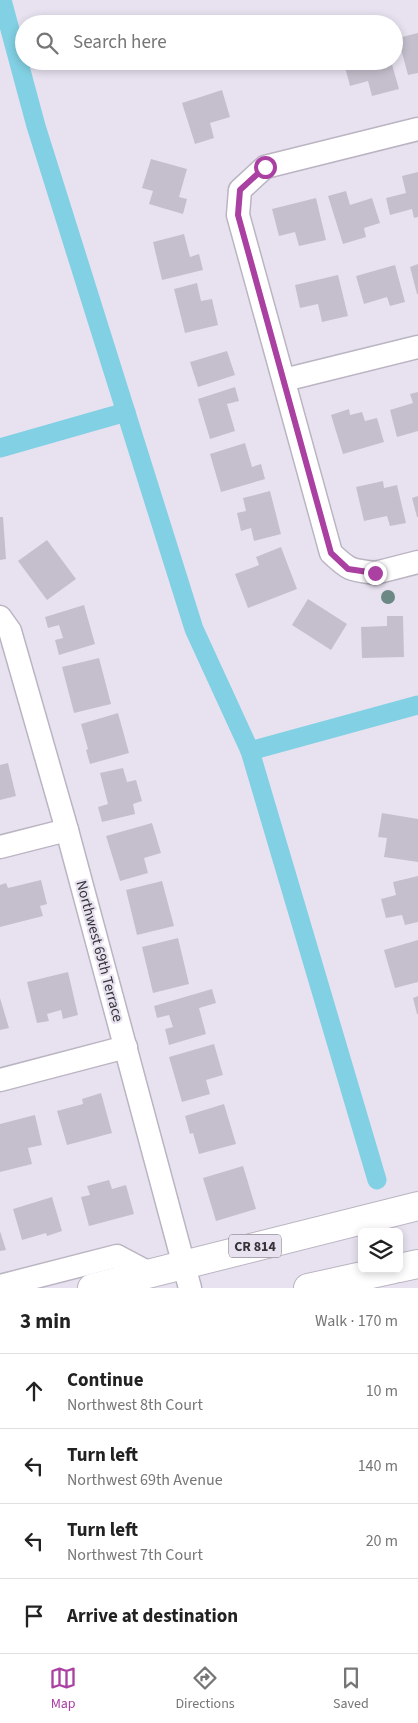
<!DOCTYPE html>
<html lang="en">
<head>
<meta charset="utf-8">
<style>
  body { margin:0; font-family:"Source Sans 3",sans-serif; background:#f6f6f6; color:#222 }
  .controls { position:absolute; right:15px; bottom:15px; display:grid; overflow:hidden; border-radius:8px; box-shadow:0 2px 8px #0003 }
  .controls button { width:45px; height:45px; display:grid; place-items:center; padding:0; border:0; border-bottom:1px solid #e0e0e0; background:#fff; color:#222; font:25px sans-serif }
  .stop { position:absolute; width:15px; height:15px; margin:-11px; border:4px solid #aa40a1; border-radius:50%; background:#fff }
  .stop.end { background:#aa40a1; border-color:#fff; box-shadow:0 1px 5px #0008 }
  .list { margin:0; padding:0; list-style:none }
  h2 { display:flex; justify-content:space-between; align-items:center; height:65px; margin:0; padding:0 20px; font-size:21px }
  h2 small { font-size:16px; font-weight:400; color:#767676 }
  .list li { display:grid; grid-template-columns:32px 1fr auto; gap:15px; align-items:center; box-sizing:border-box; height:75px; padding:0 20px; border-top:1px solid #e0e0e0 }
  .list b { display:block; font-size:19px; white-space:nowrap }
  .list p { margin:0; font-size:16px; white-space:nowrap; color:#767676 }
  .list em { font-size:16px; font-style:normal; color:#767676 }
  .icon { flex:none; width:28px; height:28px; fill:none; stroke:currentColor; stroke-width:2; stroke-linecap:round; stroke-linejoin:round }
  .map { position:relative; flex:none; width:418px; height:1288px; overflow:hidden }
  .search { position:absolute; background:#fff; box-shadow:0 2px 8px #0003; left:15px; right:15px; top:15px; height:55px; display:flex; align-items:center; gap:12px; box-sizing:border-box; padding:0 18px; border-radius:28px; color:#767676; font-size:19px }
  .sheet { height:365px; background:#fff }
  nav { display:flex; justify-content:space-around; align-items:center; box-sizing:border-box; height:70px; border-top:1px solid #e0e0e0; background:#fff; font-size:14px; color:#767676 }
  nav a { display:grid; justify-items:center; gap:2px }
  nav .on { color:#aa40a1 }
  .map>svg:first-child { display:block }
</style>
</head>
<body>
<div class="map">
<svg width="418" height="1288" viewBox="0 0 418 1288">
  <rect width="100%" height="100%" fill="#e8e2f0"/>
  <g fill="none" stroke-linecap="round" stroke-linejoin="round">
    <g stroke="#82d0e3" stroke-width="19">
      <polyline points="2,0 36,126 194,629 250,751 377,1180"/>
      <polyline points="0,448 126,412"/>
      <polyline points="250,751 418,705"/>
    </g>
  </g>
  <g fill="#c5bfcd">
    <polygon points="418,33 418,73 408,75 398,38"/>
    <polygon points="368,61 391,61 399,89 372,96 368,81 350,86 345,67"/>
    <polygon points="222,90 230,117 210,123 214,138 195,144 182,103"/>
    <polygon points="151,159 187,169 179,197 187,199 183,214 149,204 153,191 142,188"/>
    <polygon points="418,172 418,217 414,218 412,209 390,215 386,198 406,193 402,176"/>
    <polygon points="346,191 350,205 372,198 380,223 364,228 366,237 343,244 328,196"/>
    <polygon points="316,198 326,240 299,246 295,232 279,236 272,209"/>
    <polygon points="184,234 190,257 199,254 203,270 162,280 153,242"/>
    <polygon points="418,264 418,294 417,294 410,267"/>
    <polygon points="395,265 405,302 390,306 387,297 364,304 356,276"/>
    <polygon points="338,275 348,316 322,322 318,304 300,308 295,285"/>
    <polygon points="197,283 201,301 212,299 218,325 185,333 174,289"/>
    <polygon points="227,351 235,375 198,387 190,362"/>
    <polygon points="235,387 239,401 227,404 235,431 210,439 198,399"/>
    <polygon points="418,392 418,431 397,437 390,410 413,403 410,394"/>
    <polygon points="349,409 350,415 362,412 365,421 377,418 384,442 343,454 331,415"/>
    <polygon points="245,443 252,467 261,464 265,479 221,492 210,454"/>
    <polygon points="383,481 384,488 397,485 406,523 390,526 387,516 364,521 356,487"/>
    <polygon points="270,491 281,534 254,541 251,528 241,531 237,513 246,511 243,498"/>
    <polygon points="418,496 418,517 417,517 412,498"/>
    <polygon points="0,517 3,517 6,559 0,560"/>
    <polygon points="47,540 76,579 47,600 18,561"/>
    <polygon points="281,547 297,589 248,608 235,574 259,565 256,557"/>
    <polygon points="308,599 347,624 331,650 292,625"/>
    <polygon points="84,605 95,644 59,655 55,640 63,638 59,625 48,628 45,617"/>
    <polygon points="387,616 403,616 404,657 362,658 361,627 387,626"/>
    <polygon points="99,658 111,704 74,713 62,667"/>
    <polygon points="118,713 129,753 90,764 86,750 88,749 81,724"/>
    <polygon points="8,763 16,796 0,800 0,765"/>
    <polygon points="123,768 127,782 136,780 142,801 133,804 135,814 102,822 98,807 108,804 100,773"/>
    <polygon points="382,813 418,819 418,862 384,857 387,838 378,837"/>
    <polygon points="152,823 161,853 144,858 148,873 120,881 106,836"/>
    <polygon points="418,876 418,922 405,925 402,915 386,918 381,899 396,895 393,882"/>
    <polygon points="41,880 47,904 40,906 43,916 0,927 0,885 6,883 8,888"/>
    <polygon points="162,881 174,926 137,935 126,890"/>
    <polygon points="178,938 189,984 153,993 142,947"/>
    <polygon points="418,940 418,982 395,988 384,950"/>
    <polygon points="68,972 78,1015 63,1019 61,1010 47,1014 49,1021 37,1023 27,982"/>
    <polygon points="212,989 216,1003 199,1008 206,1034 169,1045 165,1029 173,1027 169,1015 157,1018 154,1006"/>
    <polygon points="418,996 418,1014 417,1014 413,998"/>
    <polygon points="0,998 9,1028 0,1030"/>
    <polygon points="214,1044 223,1075 206,1080 210,1094 182,1102 169,1057"/>
    <polygon points="101,1093 112,1133 67,1145 57,1111 83,1104 82,1099"/>
    <polygon points="224,1104 236,1144 199,1154 193,1133 190,1134 185,1116"/>
    <polygon points="35,1115 42,1145 28,1148 32,1164 0,1172 0,1124"/>
    <polygon points="243,1166 256,1209 216,1221 203,1178"/>
    <polygon points="109,1180 112,1189 126,1185 134,1214 89,1226 81,1197 90,1195 87,1186"/>
    <polygon points="52,1197 62,1231 47,1236 46,1233 22,1240 13,1209"/>
    <polygon points="0,1231 6,1250 0,1251"/>
  </g>
  <g fill="none" stroke-linecap="round" stroke-linejoin="round">
    <defs>
      <g id="minor">
        <path d="M418,129l-153,38 -25,23 -2,25 93,338c18,17 19,17 44,20l43,-11"/>
        <polyline points="284,380 418,347"/>
        <polyline points="0,617 10,631 67,830 190,1288"/>
        <polyline points="0,847 67,830"/>
        <polyline points="0,1080 126,1047"/>
        <polyline points="0,1286 117,1256 149,1273"/>
      </g>
      <g id="major">
        <polyline points="399,1268 418,1264"/>
        <polyline points="92,1288 418,1206"/>
        <polyline points="308,1288 394,1269"/>
      </g>
    </defs>
    <use href="#minor" stroke="#bbb4c2" stroke-width="25"/>
    <use href="#major" stroke="#bbb4c2" stroke-width="30"/>
    <use href="#minor" stroke="#fff" stroke-width="22"/>
    <use href="#major" stroke="#fff" stroke-width="28"/>
  </g>
  <circle fill="#6b8884" cx="388" cy="597" r="7"/>
  <g fill="none" stroke-linecap="round" stroke-linejoin="round">
    <polyline stroke="#aa40a1" stroke-width="6" points="265,167 240,190 238,215 331,553 348,569 375,573"/>
  </g>
  <g text-anchor="middle" stroke-width="4.5" stroke-linejoin="round" paint-order="stroke">
    <rect fill="#e8e2f0" stroke="#6b686f" stroke-width="1" x="229" y="1234.5" width="52" height="23" rx="4"/>
    <g font-size="14" font-weight="bold" fill="#353338">
      <text x="255" y="1251">CR 814</text>
    </g>
    <g font-size="15" fill="#353338" stroke="#e8e2f0">
      <text transform="translate(100 951) rotate(75)" y="5">Northwest 69th Terrace</text>
    </g>
  </g>
</svg>
<div class="controls">
<button><svg class="icon" aria-label="layers" viewBox="0 0 24 24"><path d="M12 4l9 5-9 5-9-5zM3 14l9 5 9-5"/></svg></button>
</div>
<div class="stop" style="left:265px;top:167px"></div>
<div class="stop end" style="left:375px;top:573px"></div>
<div class="search"><svg class="icon" aria-label="search" viewBox="0 0 24 24"><circle cx="10" cy="10" r="6"/><path d="M15 15l6 6"/></svg>Search here</div>
</div>
<section class="sheet">
<h2>3 min<small>Walk · 170 m</small></h2>
<ul class="list">
<li><svg class="icon" aria-label="ahead" viewBox="0 0 24 24"><path d="M12 20V5M6 11l6-6 6 6"/></svg><div><b>Continue</b><p>Northwest 8th Court</p></div><em>10 m</em></li>
<li><svg class="icon" aria-label="left" viewBox="0 0 24 24"><path d="M17 20v-9H6M10 6l-5 5 5 5"/></svg><div><b>Turn left</b><p>Northwest 69th Avenue</p></div><em>140 m</em></li>
<li><svg class="icon" aria-label="left" viewBox="0 0 24 24"><path d="M17 20v-9H6M10 6l-5 5 5 5"/></svg><div><b>Turn left</b><p>Northwest 7th Court</p></div><em>20 m</em></li>
<li><svg class="icon" aria-label="arrive" viewBox="0 0 24 24"><path d="M6 21V4h12l-3 4 3 4H6"/></svg><div><b>Arrive at destination</b></div></li>
</ul>
</section>
<nav>
<a class="on"><svg class="icon" aria-label="map" viewBox="0 0 24 24"><path d="M3 6l6-2 6 2 6-2v14l-6 2-6-2-6 2zM9 4v14M15 6v14"/></svg>Map</a>
<a><svg class="icon" aria-label="directions" viewBox="0 0 24 24"><path d="M12 3l9 9-9 9-9-9zM9 14v-3h6M13 9l2 2-2 2"/></svg>Directions</a>
<a><svg class="icon" aria-label="saved" viewBox="0 0 24 24"><path d="M7 4h10v16l-5-4-5 4z"/></svg>Saved</a>
</nav>
</body>
</html>
